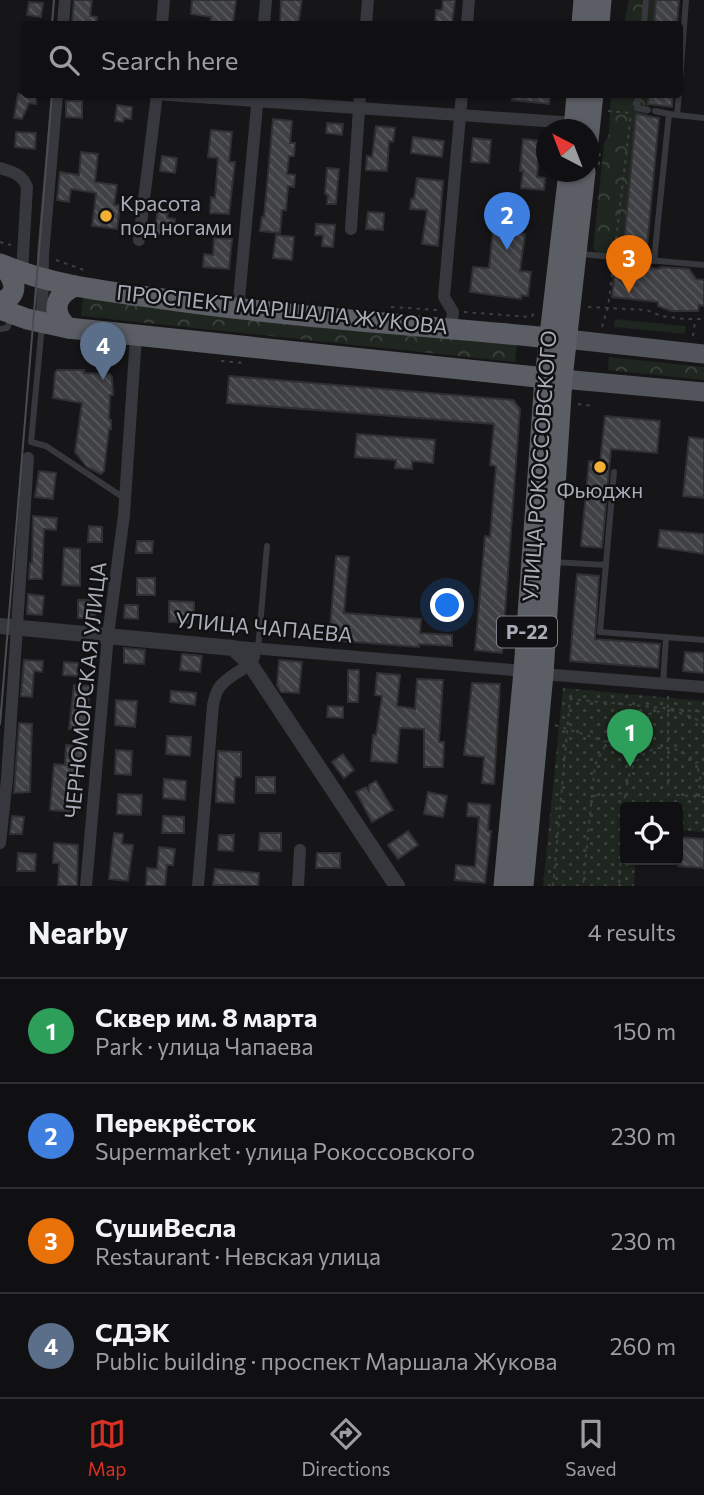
<!DOCTYPE html>
<html lang="en">
<head>
<meta charset="utf-8">
<style>
  body { margin:0; font-family:Commissioner,sans-serif; background:#19191b; color:#f1f3f6 }
  .controls { position:absolute; right:21px; bottom:21px; display:grid; overflow:hidden; border-radius:7px; box-shadow:0 2px 5px #0004 }
  .controls button { width:63px; height:63px; display:grid; place-items:center; padding:0; border:0; border-bottom:2px solid #303032; background:#101012; color:#f1f3f6; font:35px sans-serif }
  .compass { position:absolute; left:536px; top:119px; width:63px; height:63px; border-radius:50%; background:#101012; box-shadow:0 2px 5px #0004; rotate:318deg }
  .you { position:absolute; left:448px; top:606px; width:24px; height:24px; margin:-18px; border:5px solid #fff; border-radius:50%; background:#1a73e8; box-shadow:0 0 0 10px #1a73e833 }
  .badge { display:grid; place-items:center; width:46px; height:46px; border-radius:50%; background:#d93025; color:#fff; font-size:23px; font-weight:700 }
  .pin { position:absolute; translate:-50% -58px; filter:drop-shadow(0 2px 4px #0008) }
  .pin::after { content:''; position:absolute; top:37px; width:24px; height:21px; background:inherit; clip-path:polygon(0 0,100% 0,50% 100%) }
  .list { margin:0; padding:0; list-style:none }
  h2 { display:flex; justify-content:space-between; align-items:center; height:91px; margin:0; padding:0 28px; font-size:30px }
  h2 small { font-size:23px; font-weight:400; color:#9c9d9f }
  .list li { display:grid; grid-template-columns:46px 1fr auto; gap:21px; align-items:center; box-sizing:border-box; height:105px; padding:0 28px; border-top:2px solid #303032 }
  .list b { display:block; font-size:26px; white-space:nowrap }
  .list p { margin:0; font-size:23px; white-space:nowrap; color:#9c9d9f }
  .list em { font-size:23px; font-style:normal; color:#9c9d9f }
  .icon { flex:none; width:38px; height:38px; fill:none; stroke:currentColor; stroke-width:2; stroke-linecap:round; stroke-linejoin:round }
  .map { position:relative; flex:none; width:704px; height:886px; overflow:hidden }
  .search { position:absolute; background:#101012; box-shadow:0 2px 5px #0004; left:21px; right:21px; top:21px; height:77px; display:flex; align-items:center; gap:18px; box-sizing:border-box; padding:0 24px; border-radius:7px; color:#9c9d9f; font-size:26px }
  .sheet { height:511px; background:#101012 }
  nav { display:flex; justify-content:space-around; align-items:center; box-sizing:border-box; height:98px; border-top:2px solid #303032; background:#101012; font-size:19px; color:#9c9d9f }
  nav a { display:grid; justify-items:center; gap:4px }
  nav .on { color:#d93025 }
  .map>svg:first-child { display:block }
</style>
</head>
<body>
<div class="map">
<svg width="704" height="886" viewBox="0 0 704 886">
  <defs>
    <pattern id="forest-crowns" width="20" height="18" patternUnits="userSpaceOnUse" patternTransform="scale(1.75)"><rect width="20" height="18" fill="#1e261f"/><path d="M2 6a3 3 0 1 1 6 0M12 15a3 3 0 1 1 6 0" fill="none" stroke="#3c433d"/></pattern>
    <pattern id="park-dots" width="8" height="8" patternUnits="userSpaceOnUse" patternTransform="scale(1.75)"><rect width="8" height="8" fill="#1e261f"/><path d="M2 2h.1M6 6h.1" fill="none" stroke="#3c433d" stroke-width="1.8" stroke-linecap="round"/></pattern>
    <pattern id="building-back-hatch" width="6" height="6" patternUnits="userSpaceOnUse" patternTransform="scale(1.75)"><rect width="6" height="6" fill="#404145"/><path d="M-1 5l2 2M0 0l6 6M5-1l2 2" fill="none" stroke="#595a5e"/></pattern>
  </defs>
  <rect width="100%" height="100%" fill="#161618"/>
  <polygon fill="#1e261f" points="615,319 686,326 685,334 614,327"/>
  <g fill="url(#forest-crowns)">
    <polygon points="629,0 656,0 654,24 624,24"/>
    <polygon points="611,95 649,95 648,115 636,114 624,245 611,254 599,253 593,249 604,143 609,134"/>
    <polygon points="83,297 517,343 515,362 81,316"/>
    <polygon points="609,357 704,367 704,380 608,370"/>
  </g>
  <polygon fill="url(#park-dots)" points="563,688 704,701 704,832 678,830 678,807 625,807 625,860 635,860 634,886 543,886"/>
  <g fill="url(#building-back-hatch)" stroke="#303034" stroke-width="2">
    <polygon points="74,0 92,0 90,16 97,17 96,24 72,24"/>
    <polygon points="192,0 236,0 233,24 210,24 211,17 191,14"/>
    <polygon points="281,0 302,0 298,24 280,24"/>
    <polygon points="443,0 455,0 452,24 435,24 436,10 442,10"/>
    <polygon points="656,0 679,0 677,24 654,24"/>
    <polygon points="29,2 43,3 41,17 27,15"/>
    <polygon points="18,94 36,94 36,104 29,103 22,119 14,118"/>
    <polygon points="513,94 550,94 549,104 512,100"/>
    <polygon points="649,94 673,94 672,107 648,104"/>
    <polygon points="66,101 82,101 82,118 66,117"/>
    <polygon points="117,105 132,107 131,119 124,118 123,122 115,121"/>
    <polygon points="636,114 659,118 647,247 645,246 644,254 626,252 627,245 624,245"/>
    <polygon points="273,119 292,121 290,143 295,143 294,156 289,156 287,174 295,175 294,187 288,186 286,210 282,210 280,233 260,231 262,217 264,217"/>
    <polygon points="327,123 343,124 342,135 326,133"/>
    <polygon points="376,126 395,128 393,142 389,141 387,171 366,170 367,156 372,157"/>
    <polygon points="211,130 232,132 229,162 235,162 229,214 210,213 211,197 215,198 218,158 208,157"/>
    <polygon points="16,132 36,133 35,149 15,147"/>
    <polygon points="413,137 444,141 442,157 411,153"/>
    <polygon points="473,138 491,140 489,163 471,162"/>
    <polygon points="523,139 540,141 537,177 545,178 544,190 521,188 523,171 520,171"/>
    <polygon points="81,152 98,154 95,182 117,185 114,205 120,205 117,229 92,226 96,193 71,189 69,202 57,200 60,172 79,175"/>
    <polygon points="162,156 177,158 175,173 160,171"/>
    <polygon points="327,168 339,169 336,204 327,204 328,195 325,194"/>
    <polygon points="417,178 443,181 438,246 422,244 427,210 410,209 411,199 414,199"/>
    <polygon points="158,210 168,212 167,218 175,219 174,231 164,230 164,235 154,234"/>
    <polygon points="368,212 384,213 383,230 366,229"/>
    <polygon points="316,224 335,225 333,247 322,246 323,235 315,235"/>
    <polygon points="493,231 525,234 520,271 531,272 528,296 522,295 521,299 470,292 473,267 489,268"/>
    <polygon points="276,235 294,237 292,260 273,258"/>
    <polygon points="214,238 232,239 229,269 203,267 204,254 213,255"/>
    <polygon points="618,263 658,269 662,267 689,269 696,279 704,280 704,306 699,305 698,311 671,311 658,306 658,302 612,297 615,268 617,269"/>
    <polygon points="57,370 84,370 84,373 110,374 112,377 113,395 110,395 109,419 111,420 111,429 109,429 104,471 101,474 87,467 75,452 82,403 53,398 55,373"/>
    <polygon points="229,376 513,400 520,409 502,653 475,650 485,536 490,537 496,466 490,465 494,424 227,403"/>
    <polygon points="605,416 660,421 657,453 611,449 602,548 581,546 589,461 600,462"/>
    <polygon points="357,434 435,440 433,463 412,461 412,469 395,468 396,460 355,457"/>
    <polygon points="689,437 704,439 704,498 683,496"/>
    <polygon points="39,471 56,473 53,499 35,497"/>
    <polygon points="33,516 57,518 56,530 44,529 42,579 29,579 30,563 32,563"/>
    <polygon points="89,526 102,527 102,542 88,542"/>
    <polygon points="660,530 704,534 704,554 658,547"/>
    <polygon points="137,541 153,541 152,553 136,553"/>
    <polygon points="64,548 80,549 80,586 62,585"/>
    <polygon points="336,556 349,557 344,613 421,619 420,633 452,635 452,646 419,644 419,647 329,640"/>
    <polygon points="577,574 599,576 595,639 660,644 658,668 570,661"/>
    <rect x="137" y="578" width="18" height="17"/>
    <polygon points="28,594 44,596 42,615 27,614"/>
    <polygon points="78,600 96,600 95,618 78,618"/>
    <polygon points="169,601 194,602 194,623 169,622"/>
    <polygon points="125,605 138,605 138,619 124,618"/>
    <polygon points="124,648 145,650 144,664 124,663"/>
    <polygon points="685,652 704,653 704,673 683,671"/>
    <polygon points="182,654 202,656 200,672 180,670"/>
    <polygon points="24,660 43,661 42,672 34,671 32,697 21,696"/>
    <polygon points="279,660 302,662 299,693 281,692 277,685"/>
    <polygon points="64,662 78,663 77,676 63,675"/>
    <polygon points="348,670 359,670 358,702 348,702"/>
    <polygon points="377,673 400,675 397,706 415,709 417,679 443,680 439,742 444,742 443,767 424,767 424,729 400,728 397,763 371,761 373,735 376,735 382,696 375,695"/>
    <polygon points="472,683 500,684 494,784 482,783 484,757 464,755"/>
    <polygon points="74,685 90,686 86,730 69,729"/>
    <polygon points="171,691 196,693 195,705 170,702"/>
    <polygon points="116,700 137,701 135,727 115,725"/>
    <polygon points="328,706 343,707 343,718 327,717"/>
    <polygon points="19,723 32,724 30,792 14,793"/>
    <polygon points="167,736 191,737 190,756 166,754"/>
    <polygon points="66,745 84,746 84,761 80,761 77,812 50,810 54,764 65,765"/>
    <polygon points="116,750 132,751 131,775 115,774"/>
    <polygon points="218,751 241,752 241,777 235,777 234,803 216,802"/>
    <polygon points="343,754 354,770 344,778 332,762"/>
    <rect x="256" y="777" width="19" height="16"/>
    <polygon points="164,779 186,781 185,800 163,798"/>
    <polygon points="376,781 393,810 372,822 356,792 366,787 369,791 369,785"/>
    <polygon points="428,792 447,796 443,817 424,814"/>
    <polygon points="118,794 142,795 141,815 117,814"/>
    <polygon points="468,803 490,805 488,831 491,831 485,883 455,880 456,865 475,867 479,817 467,816"/>
    <polygon points="12,816 24,817 22,834 10,834"/>
    <polygon points="163,816 184,817 184,833 162,833"/>
    <polygon points="408,831 418,845 398,859 388,845"/>
    <polygon points="114,833 123,834 122,844 133,845 128,881 109,879"/>
    <polygon points="260,833 281,833 281,851 259,850"/>
    <polygon points="219,835 234,835 233,851 218,850"/>
    <polygon points="678,837 704,839 704,868 678,866"/>
    <polygon points="54,843 78,845 77,886 58,886 59,863 53,863"/>
    <polygon points="159,847 175,849 173,865 167,865 165,886 146,886 147,868 157,869"/>
    <polygon points="18,853 36,854 35,871 17,871"/>
    <polygon points="317,853 340,853 340,868 316,868"/>
    <polygon points="215,869 259,873 258,886 213,885"/>
  </g>
  <g fill="none" stroke-linecap="round" stroke-linejoin="round">
    <g stroke="#3d3f44" stroke-width="2" stroke-dasharray="3.5 5" stroke-linecap="butt">
      <polyline points="608,111 630,113"/>
      <polyline points="599,165 600,150"/>
      <polyline points="0,242 11,245"/>
      <polyline points="615,248 631,114"/>
      <polyline points="56,260 84,270"/>
      <polyline points="391,307 438,310"/>
      <polyline points="588,307 647,310 661,316 685,319 704,319"/>
      <polyline points="464,312 531,317 536,311"/>
      <polyline points="602,327 608,307 613,267"/>
      <polyline points="693,336 695,321"/>
      <polyline points="221,361 243,363"/>
      <polyline points="578,404 595,406"/>
      <polyline points="668,696 668,785"/>
      <polyline points="671,710 695,718 704,726"/>
      <polyline points="555,725 607,742 595,765 583,886"/>
      <polyline points="634,762 607,742 632,718 665,710"/>
      <path d="M627,785c5,-38 43,-50 69,-22"/>
      <polyline points="676,795 704,797"/>
      <polyline points="593,796 625,793 619,886"/>
      <polyline points="699,797 700,776 696,763 704,758"/>
      <polyline points="553,886 570,699 704,712"/>
    </g>
    <g stroke="#37383d" stroke-width="6">
      <polyline points="644,24 646,0"/>
      <polyline points="680,81 686,0"/>
      <polyline points="639,94 637,108 648,110"/>
      <polyline points="655,111 669,114"/>
      <polyline points="677,115 704,118"/>
      <polyline points="581,254 704,265"/>
      <polyline points="654,261 669,114 677,115 679,94"/>
      <polyline points="42,325 31,442 46,446 124,498"/>
      <polyline points="0,329 7,328 12,317"/>
      <polyline points="614,472 600,632 704,640"/>
      <polyline points="553,562 606,565"/>
      <polyline points="258,649 267,546"/>
      <polyline points="663,684 666,637"/>
    </g>
    <g stroke="#37383d" stroke-width="12">
      <polyline points="63,24 65,0"/>
      <polyline points="162,24 164,0"/>
      <polyline points="264,24 266,0"/>
      <polyline points="366,24 368,0"/>
      <polyline points="467,24 469,0"/>
      <polyline points="154,94 575,123"/>
      <path d="M0,168c13,4 22,6 27,19l-5,86"/>
      <polyline points="351,229 360,94"/>
      <polyline points="139,240 157,94"/>
      <polyline points="238,310 258,95"/>
      <polyline points="42,323 43,255 57,94"/>
      <polyline points="451,328 453,312 444,297 462,94"/>
      <polyline points="227,646 524,671"/>
      <polyline points="543,674 704,687"/>
      <polyline points="0,843 7,779 28,458"/>
      <polyline points="86,886 108,635 124,515 136,336"/>
      <path d="M198,886l15,-181c1,-5 3,-13 6,-17 9,-14 28,-17 35,-31"/>
      <polyline points="298,886 300,850"/>
    </g>
    <polyline stroke="#37383d" stroke-width="16" points="0,626 233,648 250,664 397,886"/>
    <g stroke="#53555c" stroke-width="19">
      <polyline points="566,339 704,354"/>
      <polyline points="562,379 704,392"/>
    </g>
    <g stroke="#5b5e65" stroke-width="21">
      <polyline points="582,24 584,0"/>
      <polyline points="599,24 601,0"/>
      <polyline points="574,130 577,94"/>
      <polyline points="588,141 593,94"/>
      <path d="M0,264c54,23 113,28 171,36 129,18 260,26 390,39"/>
      <path d="M0,302c21,-7 15,-23 3,-36"/>
      <polyline points="0,309 27,319 68,328 556,379"/>
      <path d="M68,328c-17,-14 -14,-33 7,-42"/>
      <polyline points="504,886 524,671 545,378 569,172"/>
      <polyline points="523,886 543,674 562,379 585,172"/>
    </g>
    <g stroke="#4a4c52" stroke-width="2">
      <polyline points="52,24 54,0"/>
      <polyline points="0,724 52,94"/>
    </g>
  </g>
  <g fill="#f2b134" stroke="#111113" stroke-width="2.5">
    <circle cx="106" cy="216" r="7"/>
    <circle cx="600" cy="467" r="7"/>
  </g>
  <g text-anchor="middle" stroke-width="5" stroke-linejoin="round" paint-order="stroke">
    <rect fill="#111113" stroke="#7b7e86" stroke-width="2" x="497" y="616.5" width="60" height="31" rx="5"/>
    <g font-size="19" font-weight="bold" fill="#a8adb8">
      <text x="527" y="639">Р-22</text>
    </g>
    <g font-size="21" fill="#a8adb8" stroke="#111113" text-anchor="start">
      <text x="120" y="211">Красота<tspan x="120" dy="24">под ногами</tspan></text>
      <text x="600" y="498" text-anchor="middle">Фьюджн</text>
    </g>
    <g font-size="21" fill="#a8adb8" stroke="#111113">
      <text transform="translate(282 310) rotate(6)" y="7">ПРОСПЕКТ МАРШАЛА ЖУКОВА</text>
      <text transform="translate(540 466) rotate(-86)" y="7">УЛИЦА РОКОССОВСКОГО</text>
      <text transform="translate(264 628) rotate(5)" y="7">УЛИЦА ЧАПАЕВА</text>
      <text transform="translate(86 690) rotate(-84)" y="7">ЧЕРНОМОРСКАЯ УЛИЦА</text>
    </g>
  </g>
</svg>
<div class="controls">
<button><svg class="icon" aria-label="locate" viewBox="0 0 24 24"><circle cx="12" cy="12" r="6"/><path d="M12 2v4M12 18v4M2 12h4M18 12h4"/></svg></button>
</div>
<svg class="compass" viewBox="-18 -18 36 36"><path d="M0-13l5 13h-10z" fill="#e53935"/><path d="M0 13l5-13h-10z" fill="#9c9d9f"/></svg>
<div class="you"></div>
<div class="pin badge" style="left:630px;top:767px;background:#2e9e5b">1</div>
<div class="pin badge" style="left:507px;top:250px;background:#3f7fe0">2</div>
<div class="pin badge" style="left:629px;top:293px;background:#e8710a">3</div>
<div class="pin badge" style="left:103px;top:380px;background:#5c6f8a">4</div>
<div class="search"><svg class="icon" aria-label="search" viewBox="0 0 24 24"><circle cx="10" cy="10" r="6"/><path d="M15 15l6 6"/></svg>Search here</div>
</div>
<section class="sheet">
<h2>Nearby<small>4 results</small></h2>
<ul class="list">
<li><span class="badge" style="background:#2e9e5b">1</span><div><b>Сквер им. 8 марта</b><p>Park · улица Чапаева</p></div><em>150 m</em></li>
<li><span class="badge" style="background:#3f7fe0">2</span><div><b>Перекрёсток</b><p>Supermarket · улица Рокоссовского</p></div><em>230 m</em></li>
<li><span class="badge" style="background:#e8710a">3</span><div><b>СушиВесла</b><p>Restaurant · Невская улица</p></div><em>230 m</em></li>
<li><span class="badge" style="background:#5c6f8a">4</span><div><b>СДЭК</b><p>Public building · проспект Маршала Жукова</p></div><em>260 m</em></li>
</ul>
</section>
<nav>
<a class="on"><svg class="icon" aria-label="map" viewBox="0 0 24 24"><path d="M3 6l6-2 6 2 6-2v14l-6 2-6-2-6 2zM9 4v14M15 6v14"/></svg>Map</a>
<a><svg class="icon" aria-label="directions" viewBox="0 0 24 24"><path d="M12 3l9 9-9 9-9-9zM9 14v-3h6M13 9l2 2-2 2"/></svg>Directions</a>
<a><svg class="icon" aria-label="saved" viewBox="0 0 24 24"><path d="M7 4h10v16l-5-4-5 4z"/></svg>Saved</a>
</nav>
</body>
</html>
